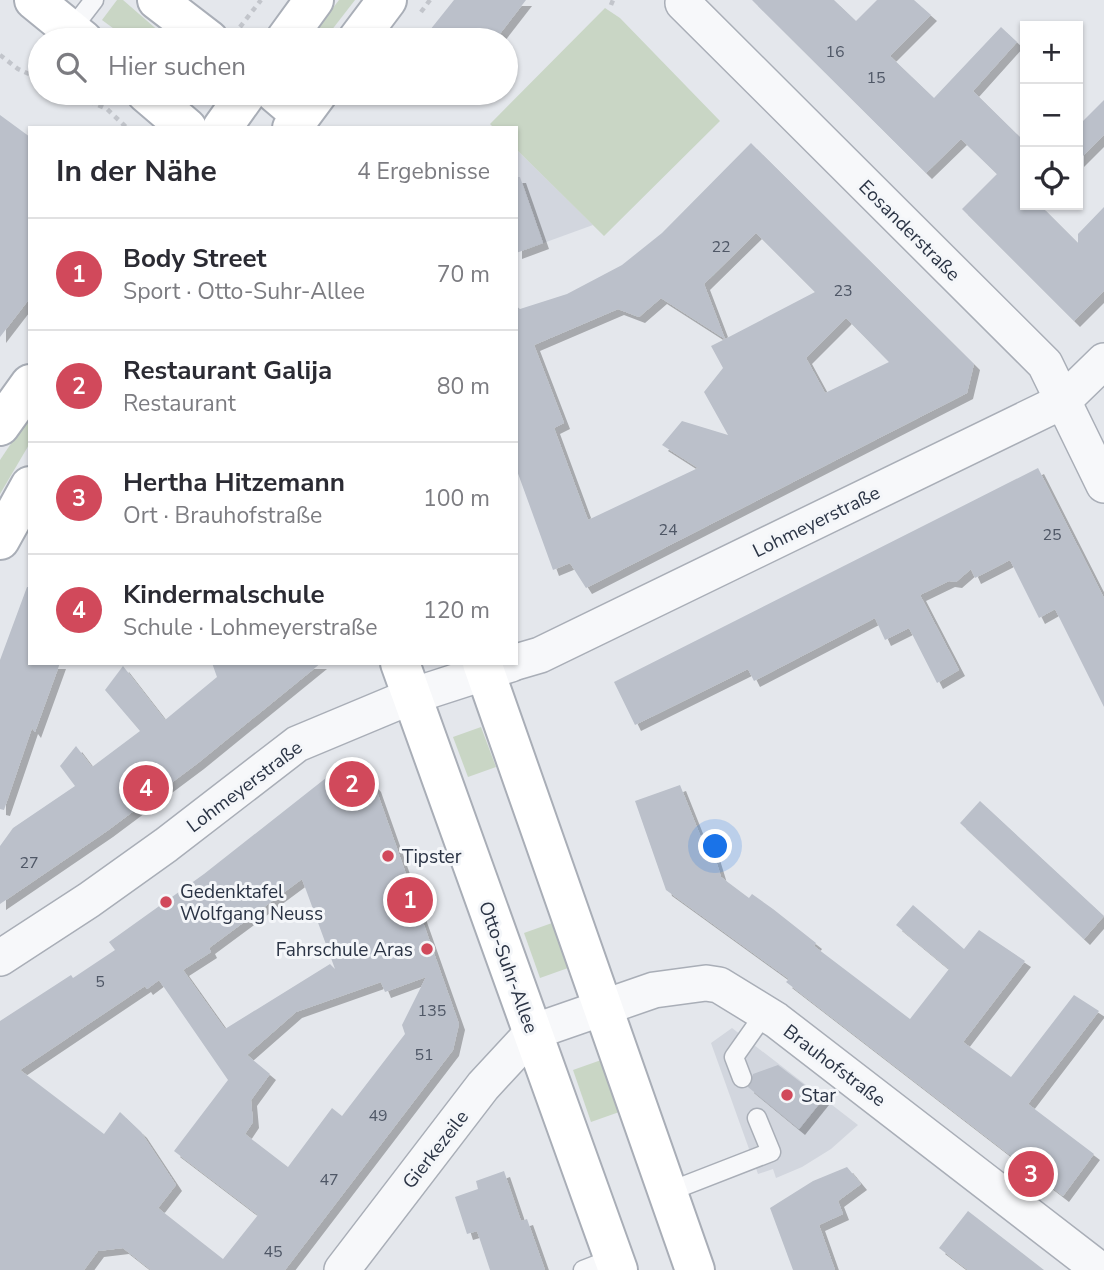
<!DOCTYPE html>
<html lang="de">
<head>
<meta charset="utf-8">
<style>
  body { margin:0; font-family:"Nunito Sans",sans-serif; background:#f7f7f7; color:#2b2b33 }
  .controls { position:absolute; right:21px; top:21px; display:grid; overflow:hidden; border-radius:0px; box-shadow:0 2px 5px #0004 }
  .controls button { width:63px; height:63px; display:grid; place-items:center; padding:0; border:0; border-bottom:2px solid #e1e1e2; background:#fff; color:#2b2b33; font:35px sans-serif }
  .you { position:absolute; left:716px; top:847px; width:24px; height:24px; margin:-18px; border:5px solid #fff; border-radius:50%; background:#1a73e8; box-shadow:0 0 0 10px #1a73e833 }
  .badge { display:grid; place-items:center; width:46px; height:46px; border-radius:50%; background:#d1495b; color:#fff; font-size:23px; font-weight:700 }
  .pin { position:absolute; translate:-50% -50%; border:4px solid #fff; box-shadow:0 2px 7px #0006 }
  .list { margin:0; padding:0; list-style:none }
  h2 { display:flex; justify-content:space-between; align-items:center; height:91px; margin:0; padding:0 28px; font-size:30px }
  h2 small { font-size:23px; font-weight:400; color:#7c7c81 }
  .list li { display:grid; grid-template-columns:46px 1fr auto; gap:21px; align-items:center; box-sizing:border-box; height:112px; padding:0 28px; border-top:2px solid #e1e1e2 }
  .list b { display:block; font-size:26px; white-space:nowrap }
  .list p { margin:0; font-size:23px; white-space:nowrap; color:#7c7c81 }
  .list em { font-size:23px; font-style:normal; color:#7c7c81 }
  .icon { flex:none; width:38px; height:38px; fill:none; stroke:currentColor; stroke-width:2; stroke-linecap:round; stroke-linejoin:round }
  .map { position:relative; flex:none; width:1104px; height:1270px; overflow:hidden }
  .search { position:absolute; background:#fff; box-shadow:0 2px 5px #0004; left:28px; top:28px; width:490px; height:77px; display:flex; align-items:center; gap:18px; box-sizing:border-box; padding:0 24px; border-radius:38px; color:#7c7c81; font-size:26px }
  .panel { position:absolute; background:#fff; box-shadow:0 2px 5px #0004; left:28px; top:126px; width:490px; height:539px; border-radius:0px }
  .map>svg:first-child { display:block }
</style>
</head>
<body>
<div class="map">
<svg width="1104" height="1270" viewBox="0 0 1104 1270">
  <defs>
    <filter id="shadow"><feDropShadow dx="6" dy="6" stdDeviation="0" flood-color="#0004"/></filter>
  </defs>
  <rect width="100%" height="100%" fill="#e4e7ec"/>
  <g fill="#d2d6de">
    <polygon points="516,149 593,225 516,253"/>
    <polygon points="732,1028 858,1125 831,1149 802,1167 776,1178 773,1169 758,1174 711,1043"/>
  </g>
  <g fill="#c9d6c5">
    <polygon points="117,0 123,0 169,40 129,40 102,20"/>
    <polygon points="339,0 355,0 324,40 310,38"/>
    <polygon points="605,8 620,18 720,121 604,236 516,149 516,128 494,128 490,124"/>
    <polygon points="30,415 30,443 0,494 0,460"/>
    <polygon points="481,727 496,767 468,777 453,737"/>
    <polygon points="552,923 568,968 540,978 524,933"/>
    <polygon points="604,1059 622,1111 591,1122 573,1070"/>
  </g>
  <g fill="#bbc0ca" fill-rule="evenodd" filter="url(#shadow)">
    <polygon points="454,0 526,0 495,40 422,40"/>
    <polygon points="752,0 834,0 856,21 877,0 914,0 931,15 890,56 934,98 1001,27 1017,42 973,91 1025,142 1025,205 1040,205 1078,243 1078,234 1104,207 1104,291 1074,321 962,209 997,174 961,139 926,173"/>
    <polygon points="1104,100 1104,135 1078,161 1078,126"/>
    <polygon points="0,115 30,137 30,298 0,337"/>
    <path d="M751,143l223,221 -7,29 -381,195 -16,-25 -17,7 -37,-102v-162l4,3 47,-15 55,-29 40,-32zM756,233l59,59 -90,47 -21,-55zM661,298l64,41 -14,7 12,22 -19,24 24,43 -46,-14 -20,24 36,23 -110,52 -34,-92 10,-5 -30,-78 84,-36 21,8zM846,318l43,44 -64,31 -19,-35z"/>
    <polygon points="516,177 520,177 543,243 516,253"/>
    <polygon points="1038,468 1104,598 1104,707 1055,609 1039,618 1010,560 975,578 971,569 956,582 949,581 920,595 959,670 937,683 909,628 885,640 875,618 754,681 748,669 635,725 614,682"/>
    <polygon points="27,587 30,587 30,663 60,663 35,732 32,728 4,810 0,809 0,660"/>
    <polygon points="212,663 321,663 198,763 107,831 0,904 0,846 13,828 75,786 60,766 76,746 92,767 140,731 105,690 123,666 165,720 217,677"/>
    <path d="M345,771l21,5 9,10 84,238 -6,26 -168,220h-134l-28,-22 -25,3 -14,19h-84v-249l71,-46 2,3 42,-28 -6,-8 95,-68 127,-100zM302,879l33,90 -5,-5 -105,65 -42,-59 28,-18 -2,-4zM426,977l-24,48 3,9 -63,82 -10,-8 -44,59 -43,-33 8,-12 -2,-22 19,-26 -23,-19 49,-43 85,-30 4,10zM159,980l69,100 -54,71 84,64 -35,44 -65,-51 18,-23 -35,-53 -21,-20 -16,22 -84,-64 125,-84 2,3z"/>
    <polygon points="680,785 700,835 710,841 721,877 749,898 752,894 773,909 816,943 814,946 910,1019 949,969 896,925 913,905 964,949 979,930 1025,961 963,1042 1011,1077 1074,995 1099,1011 1028,1104 1094,1154 1063,1196 786,982 789,979 666,890 635,801"/>
    <polygon points="980,801 1104,916 1084,939 960,823"/>
    <polygon points="778,1065 823,1099 799,1129 748,1087 753,1074"/>
    <polygon points="847,1167 861,1184 838,1201 843,1214 819,1225 835,1270 793,1270 770,1208 813,1181"/>
    <polygon points="504,1171 521,1221 527,1219 545,1270 490,1270 477,1231 467,1234 455,1197 478,1189 476,1181"/>
    <polygon points="968,1211 1044,1270 968,1270 939,1248"/>
  </g>
  <g fill="none" stroke-linecap="round" stroke-linejoin="round">
    <defs>
      <g id="lane">
        <polyline points="71,30 94,0"/>
        <polyline points="742,1078 734,1057 765,1013"/>
        <polyline points="668,1192 771,1152 757,1118"/>
        <polyline points="583,1270 614,1258"/>
      </g>
      <g id="street">
        <polyline points="683,3 1045,364 1104,485"/>
        <polyline points="516,662 540,655 1063,401 1104,361"/>
        <polyline points="0,958 89,900 166,845 297,744 412,696 511,664"/>
        <polyline points="342,1270 483,1086 533,1032 654,990 706,983 719,985 776,1020 1100,1270"/>
      </g>
      <g id="secondary">
        <polyline points="34,0 83,40"/>
        <polyline points="157,0 209,40"/>
        <polyline points="285,40 314,0"/>
        <polyline points="357,40 387,0"/>
        <polyline points="146,93 187,128"/>
        <polyline points="275,93 301,115"/>
        <polyline points="222,128 247,93"/>
        <polyline points="292,128 318,93"/>
        <polyline points="0,426 30,384"/>
        <polyline points="0,540 30,486"/>
        <polyline points="400,663 618,1270"/>
        <polyline points="482,663 695,1270"/>
      </g>
    </defs>
    <use href="#lane" stroke="#a9aeb7" stroke-width="21"/>
    <use href="#street" stroke="#a9aeb7" stroke-width="38"/>
    <use href="#secondary" stroke="#a9aeb7" stroke-width="42"/>
    <g stroke="#c2c5cb" stroke-width="4.5" stroke-dasharray="5 5" stroke-linecap="butt">
      <polyline points="611,5 613,0"/>
      <polyline points="421,12 430,0"/>
      <polyline points="240,27 261,0"/>
      <polyline points="0,55 18,69 40,79"/>
      <polyline points="71,93 107,109 127,128"/>
    </g>
    <use href="#lane" stroke="#f7f8fa" stroke-width="18"/>
    <use href="#street" stroke="#f7f8fa" stroke-width="35"/>
    <use href="#secondary" stroke="#fff" stroke-width="38"/>
  </g>
  <g fill="#d1495b" stroke="#f4f6f9" stroke-width="2.5">
    <circle cx="388" cy="856" r="7"/>
    <circle cx="166" cy="902" r="7"/>
    <circle cx="427" cy="949" r="7"/>
    <circle cx="787" cy="1095" r="7"/>
  </g>
  <g text-anchor="middle" stroke-width="6" stroke-linejoin="round" paint-order="stroke">
    <g font-size="16" fill="#4f5766">
      <text x="835" y="57">16</text>
      <text x="876" y="83">15</text>
      <text x="721" y="252">22</text>
      <text x="843" y="296">23</text>
      <text x="668" y="535">24</text>
      <text x="1052" y="540">25</text>
      <text x="29" y="868">27</text>
      <text x="100" y="987">5</text>
      <text x="432" y="1016">135</text>
      <text x="424" y="1060">51</text>
      <text x="378" y="1121">49</text>
      <text x="329" y="1185">47</text>
      <text x="273" y="1257">45</text>
    </g>
    <g font-size="19" fill="#2b3445" stroke="#f4f6f9">
      <text transform="translate(910 230) rotate(45)" y="7">Eosanderstraße</text>
      <text transform="translate(816 521) rotate(-26)" y="7">Lohmeyerstraße</text>
      <text transform="translate(244 786) rotate(-37)" y="7">Lohmeyerstraße</text>
      <text transform="translate(509 967) rotate(70)" y="7">Otto-Suhr-Allee</text>
      <text transform="translate(835 1065) rotate(37)" y="7">Brauhofstraße</text>
      <text transform="translate(435 1149) rotate(-52)" y="7">Gierkezeile</text>
    </g>
    <g font-size="19" fill="#2b3445" stroke="#f4f6f9" text-anchor="start">
      <text x="402" y="863">Tipster</text>
      <text x="180" y="898">Gedenktafel<tspan x="180" dy="22">Wolfgang Neuss</tspan></text>
      <text x="413" y="956" text-anchor="end">Fahrschule Aras</text>
      <text x="801" y="1102">Star</text>
    </g>
  </g>
</svg>
<div class="controls">
<button>+</button>
<button>−</button>
<button><svg class="icon" aria-label="locate" viewBox="0 0 24 24"><circle cx="12" cy="12" r="6"/><path d="M12 2v4M12 18v4M2 12h4M18 12h4"/></svg></button>
</div>
<div class="you"></div>
<div class="pin badge" style="left:410px;top:900px">1</div>
<div class="pin badge" style="left:352px;top:784px">2</div>
<div class="pin badge" style="left:1031px;top:1174px">3</div>
<div class="pin badge" style="left:146px;top:788px">4</div>
<div class="search"><svg class="icon" aria-label="search" viewBox="0 0 24 24"><circle cx="10" cy="10" r="6"/><path d="M15 15l6 6"/></svg>Hier suchen</div>
<section class="panel">
<h2>In der Nähe<small>4 Ergebnisse</small></h2>
<ul class="list">
<li><span class="badge">1</span><div><b>Body Street</b><p>Sport · Otto-Suhr-Allee</p></div><em>70 m</em></li>
<li><span class="badge">2</span><div><b>Restaurant Galija</b><p>Restaurant</p></div><em>80 m</em></li>
<li><span class="badge">3</span><div><b>Hertha Hitzemann</b><p>Ort · Brauhofstraße</p></div><em>100 m</em></li>
<li><span class="badge">4</span><div><b>Kindermalschule</b><p>Schule · Lohmeyerstraße</p></div><em>120 m</em></li>
</ul>
</section>
</div>
</body>
</html>
